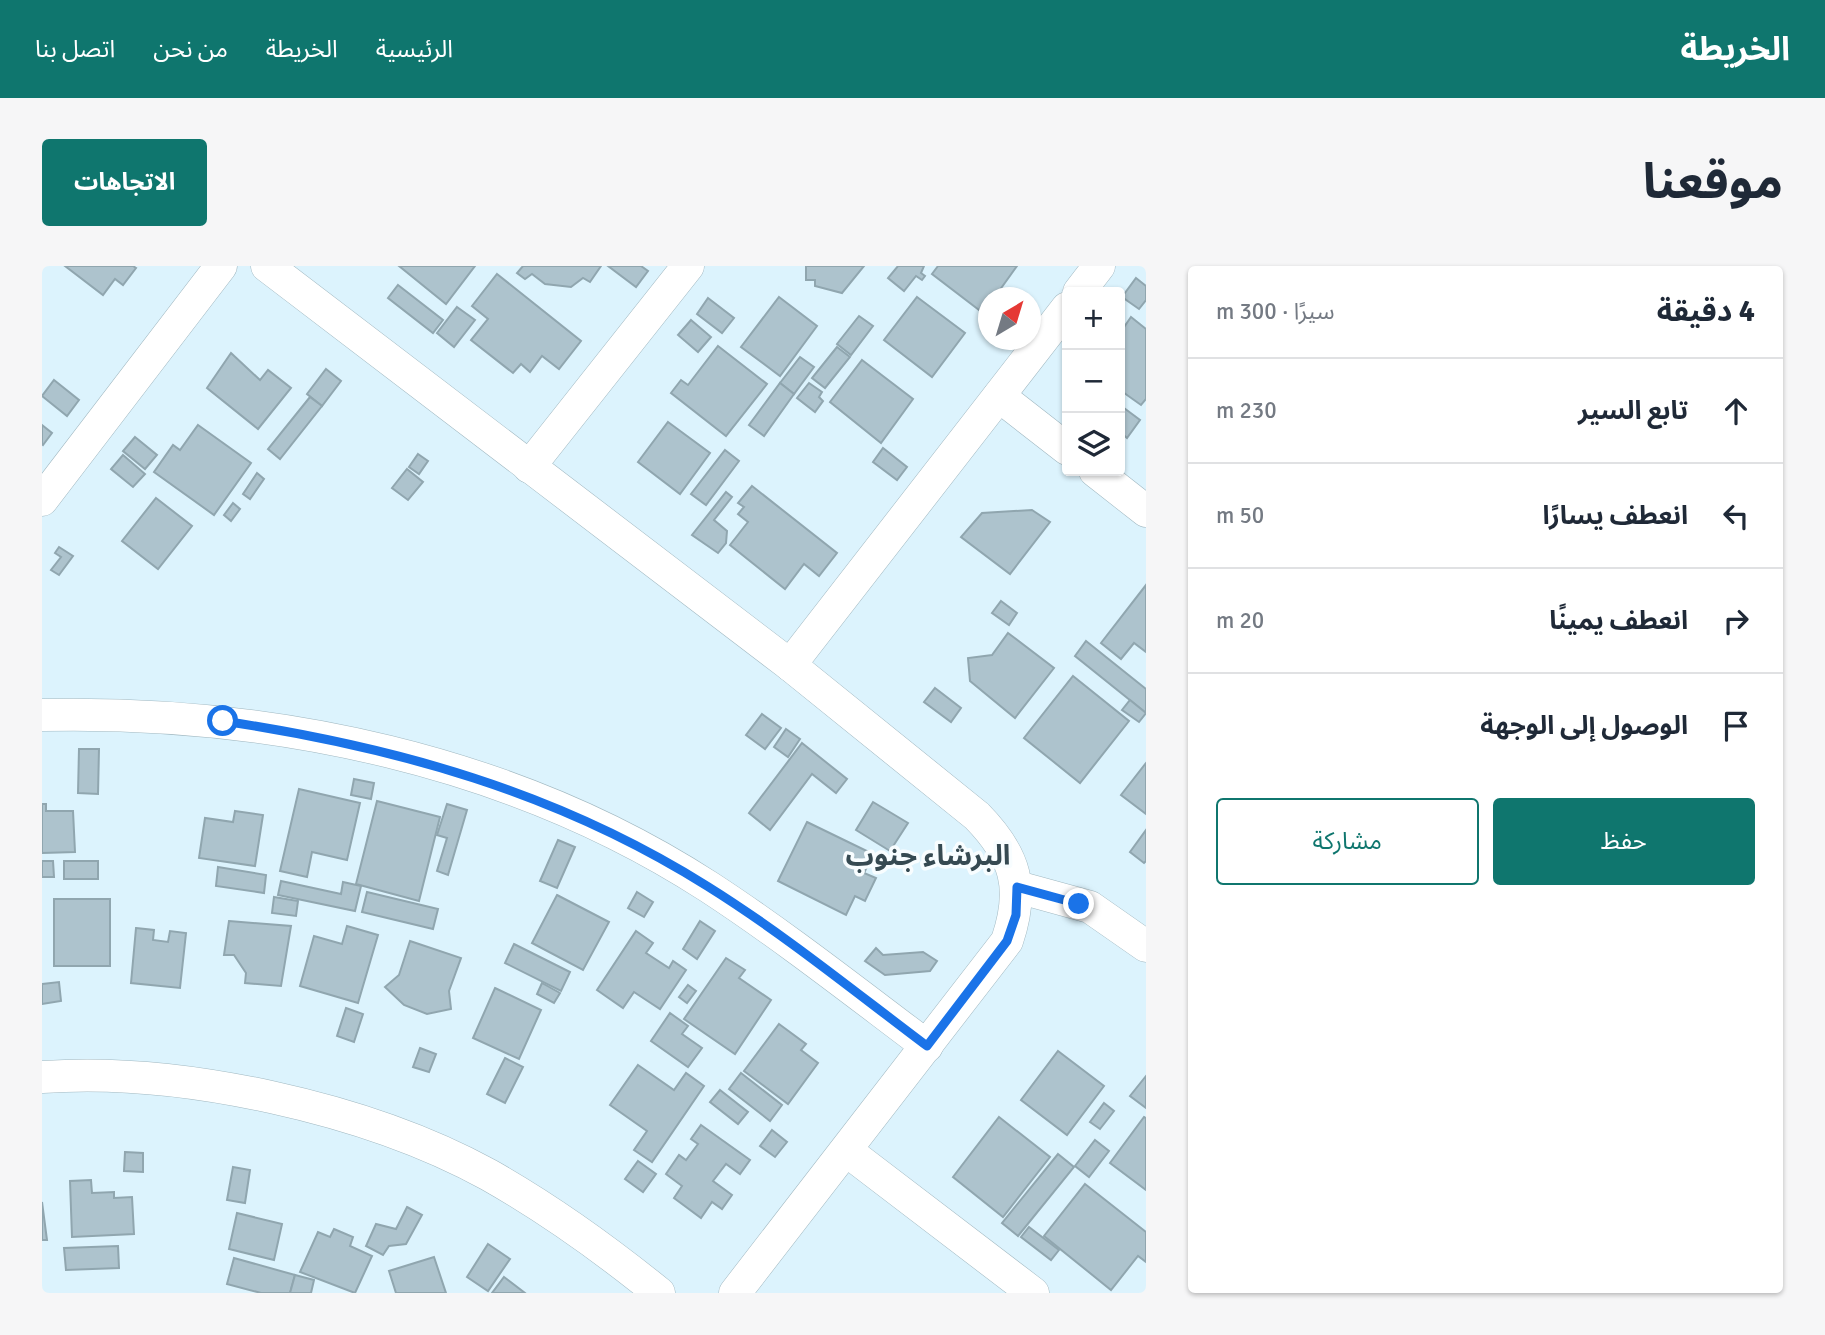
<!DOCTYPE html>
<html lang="ar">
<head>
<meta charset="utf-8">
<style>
  body { margin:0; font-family:Signika,"Noto Sans Arabic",sans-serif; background:#f6f6f7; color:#1f2937; direction:rtl }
  .controls { position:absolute; right:21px; top:21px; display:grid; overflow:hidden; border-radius:7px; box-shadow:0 2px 5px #0004 }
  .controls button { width:63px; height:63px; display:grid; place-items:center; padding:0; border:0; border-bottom:2px solid #e0e1e3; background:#fff; color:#1f2937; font:35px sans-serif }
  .compass { position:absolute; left:936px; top:21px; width:63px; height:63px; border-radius:50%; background:#fff; box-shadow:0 2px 5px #0004; rotate:38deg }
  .stop { position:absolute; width:21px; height:21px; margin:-16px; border:5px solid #1a73e8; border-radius:50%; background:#fff }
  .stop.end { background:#1a73e8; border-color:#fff; box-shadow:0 2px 7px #0008 }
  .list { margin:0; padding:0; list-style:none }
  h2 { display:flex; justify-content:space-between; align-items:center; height:91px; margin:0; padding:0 28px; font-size:30px }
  h2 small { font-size:23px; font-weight:400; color:#747a83 }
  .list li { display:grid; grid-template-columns:46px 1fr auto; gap:21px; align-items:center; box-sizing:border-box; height:105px; padding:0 28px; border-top:2px solid #e0e1e3 }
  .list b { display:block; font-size:26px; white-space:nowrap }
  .list em { font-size:23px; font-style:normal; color:#747a83 }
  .actions { display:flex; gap:14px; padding:21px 28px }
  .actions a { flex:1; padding:16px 0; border:2px solid #0f766e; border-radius:7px; text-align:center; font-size:24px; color:#0f766e }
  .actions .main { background:#0f766e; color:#fff }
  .icon { flex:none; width:38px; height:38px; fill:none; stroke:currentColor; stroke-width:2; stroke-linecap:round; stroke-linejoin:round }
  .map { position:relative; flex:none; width:1104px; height:1027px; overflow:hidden; direction:ltr; border-radius:7px }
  header { display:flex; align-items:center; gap:42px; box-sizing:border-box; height:98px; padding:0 35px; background:#0f766e; color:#fff }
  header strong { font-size:33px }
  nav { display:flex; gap:38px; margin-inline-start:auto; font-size:24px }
  .intro { display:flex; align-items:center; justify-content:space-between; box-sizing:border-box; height:168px; padding:0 42px }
  h1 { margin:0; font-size:49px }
  .button { padding:18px 32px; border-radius:7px; background:#0f766e; color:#fff; font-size:24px; font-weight:700 }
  main { display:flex; gap:42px; padding:0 42px }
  aside { flex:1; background:#fff; border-radius:7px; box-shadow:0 2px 5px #0004 }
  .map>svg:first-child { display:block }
</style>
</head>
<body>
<header>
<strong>الخريطة</strong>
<nav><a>الرئيسية</a><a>الخريطة</a><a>من نحن</a><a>اتصل بنا</a></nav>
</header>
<div class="intro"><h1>موقعنا</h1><a class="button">الاتجاهات</a></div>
<main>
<aside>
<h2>4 دقيقة<small>سيرًا · 300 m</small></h2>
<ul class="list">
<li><svg class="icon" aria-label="ahead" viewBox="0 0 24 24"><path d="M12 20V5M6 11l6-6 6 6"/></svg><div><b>تابع السير</b></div><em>230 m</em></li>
<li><svg class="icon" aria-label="left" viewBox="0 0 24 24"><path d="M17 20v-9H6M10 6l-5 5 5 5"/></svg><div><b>انعطف يسارًا</b></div><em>50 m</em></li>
<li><svg class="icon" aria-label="right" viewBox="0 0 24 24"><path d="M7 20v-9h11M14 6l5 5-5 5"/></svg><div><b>انعطف يمينًا</b></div><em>20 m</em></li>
<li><svg class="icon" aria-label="arrive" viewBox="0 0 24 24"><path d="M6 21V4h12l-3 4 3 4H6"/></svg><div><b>الوصول إلى الوجهة</b></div></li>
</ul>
<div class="actions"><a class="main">حفظ</a><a>مشاركة</a></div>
</aside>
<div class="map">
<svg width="1104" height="1027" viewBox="0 0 1104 1027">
  <rect width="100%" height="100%" fill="#dcf3fd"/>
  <g fill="#adc3cd" stroke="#90a6af" stroke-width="2">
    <polygon points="23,0 91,0 94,2 81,19 73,13 61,29"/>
    <polygon points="357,0 433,0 404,38"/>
    <polygon points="481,0 559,0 548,16 541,12 529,21 503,18 490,8 483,13 475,7"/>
    <polygon points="566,0 599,0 606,5 594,21"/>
    <polygon points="764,0 822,0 800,27 773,20 773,14 764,14"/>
    <polygon points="856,0 882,0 879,7 883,10 880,14 874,10 862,25 846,12"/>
    <polygon points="896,0 975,0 952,32 946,32 946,39 941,47 890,8"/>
    <polygon points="455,8 539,75 517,103 500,90 488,106 479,98 471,107 429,74 446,53 430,40"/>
    <polygon points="1094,12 1104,20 1104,34 1097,43 1080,31"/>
    <polygon points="356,19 401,54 391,67 346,32"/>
    <polygon points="737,31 775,60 738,110 699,81"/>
    <polygon points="875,31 923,67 890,111 842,74"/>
    <polygon points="666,32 692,52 680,67 655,48"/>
    <polygon points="415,41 433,54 412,81 395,67"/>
    <polygon points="817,50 831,60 809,89 795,78"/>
    <polygon points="1089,51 1104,63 1104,133 1099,139 1078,124 1078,67"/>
    <polygon points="649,54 669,71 656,86 636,69"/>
    <polygon points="676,80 725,118 684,170 629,127 639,114 646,119"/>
    <polygon points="795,81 808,91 783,122 770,112"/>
    <polygon points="189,87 218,114 226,104 249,122 216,163 165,122"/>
    <polygon points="758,91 772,101 752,128 738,117"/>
    <polygon points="820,94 871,133 839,177 788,136"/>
    <polygon points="284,103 299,115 280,140 265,128"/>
    <polygon points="12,114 37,134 25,150 0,130"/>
    <polygon points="738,117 752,128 722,170 707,159"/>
    <polygon points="767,117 780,126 777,131 781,135 773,146 755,132"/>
    <polygon points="268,131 280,140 238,193 226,183"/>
    <polygon points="1082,142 1098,154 1085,172 1078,166 1078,147"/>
    <polygon points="626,156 668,187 638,228 596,196"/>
    <polygon points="0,159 10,167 1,179 0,178"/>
    <polygon points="156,159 209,197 172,249 112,206 131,179 138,184"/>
    <polygon points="93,171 115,189 103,203 81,185"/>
    <polygon points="841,182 865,201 855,214 831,196"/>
    <polygon points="683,184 697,195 664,239 649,228"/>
    <polygon points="376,188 386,195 377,208 367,201"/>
    <polygon points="81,189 103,208 91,221 69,203"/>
    <polygon points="365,203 381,216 366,234 350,222"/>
    <polygon points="215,207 222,213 208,233 201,228"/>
    <polygon points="710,220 795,287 777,310 762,298 743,323 688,279 706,256 696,248 702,241 696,237"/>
    <polygon points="684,226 690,231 672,254 685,265 684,277 676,287 650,269"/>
    <polygon points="114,232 150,260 116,303 80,275"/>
    <polygon points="191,237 198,243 189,255 182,249"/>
    <polygon points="990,244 1008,256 968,308 919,271 940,247"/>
    <polygon points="17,281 31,290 17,309 9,304 19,291 13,287"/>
    <polygon points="1104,319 1104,386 1092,377 1079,393 1059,377"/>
    <polygon points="959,335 975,347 967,359 950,347"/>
    <polygon points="966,367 1012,402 973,452 928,415 926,392 950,389"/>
    <polygon points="1044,375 1104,423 1104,447 1033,390"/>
    <polygon points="1031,410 1087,455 1038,517 982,472"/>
    <polygon points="893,422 919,442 909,456 882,436"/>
    <polygon points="1088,434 1104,447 1097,456 1080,444"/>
    <polygon points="720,448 739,462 723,483 704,469"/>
    <polygon points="744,463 758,473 746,491 732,481"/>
    <polygon points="760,477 805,513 794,527 770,508 728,564 707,547"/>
    <polygon points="37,483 57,483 56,528 36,527"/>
    <polygon points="1104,497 1104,548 1079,529"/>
    <polygon points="312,513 332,517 329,533 309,529"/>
    <polygon points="257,523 318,537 305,594 270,586 265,611 238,605"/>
    <polygon points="335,535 398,551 377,635 314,618"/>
    <polygon points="831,536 866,557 848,585 814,564"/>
    <polygon points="0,538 4,538 4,545 31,545 33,586 0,587"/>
    <polygon points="405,538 425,544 406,609 395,605 405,572 395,569"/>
    <polygon points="193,545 221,549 213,600 157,592 163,552 191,556"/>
    <polygon points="765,556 831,588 822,607 834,612 823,635 813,630 804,649 736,615"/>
    <polygon points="1104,564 1104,595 1102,597 1088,586"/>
    <polygon points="516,574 533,581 515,622 498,615"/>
    <polygon points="0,595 11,595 12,611 0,611"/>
    <rect x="22" y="595" width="34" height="18"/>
    <polygon points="176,601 224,609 222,627 174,620"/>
    <polygon points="239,615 299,628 301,616 319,620 313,645 236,629"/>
    <polygon points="325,626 396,643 391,663 320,646"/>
    <polygon points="595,626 611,636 602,651 586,642"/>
    <polygon points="515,629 567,656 541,704 490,677"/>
    <polygon points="232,631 256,635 254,650 230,647"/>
    <rect x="12" y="633" width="56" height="67"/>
    <polygon points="187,655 249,660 239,720 203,717 204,707 192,689 182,689"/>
    <polygon points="658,655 673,665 655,693 641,683"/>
    <polygon points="305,660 336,669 316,737 258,720 272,670 300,678"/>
    <polygon points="94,662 112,664 111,674 126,676 128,665 144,667 138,722 89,717"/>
    <polygon points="594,665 611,677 604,687 627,702 631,695 644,704 618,743 592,726 581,742 555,724"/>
    <polygon points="368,675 419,692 407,725 409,743 385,748 362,739 343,721 357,709"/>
    <polygon points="472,678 528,706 519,725 463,697"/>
    <polygon points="834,682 841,689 881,686 895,695 888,705 843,709 823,695"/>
    <polygon points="684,692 703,704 697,712 729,734 693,788 642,753"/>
    <polygon points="17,716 19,735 0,738 0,718"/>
    <polygon points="500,717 518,727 512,737 495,728"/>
    <polygon points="646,719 654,725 645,737 637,731"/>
    <polygon points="453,722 499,744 477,793 431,772"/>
    <polygon points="304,742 321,748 312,776 295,770"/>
    <polygon points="628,747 646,760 640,768 660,782 646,801 609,775"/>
    <polygon points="737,758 764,778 759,784 776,797 746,838 702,805"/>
    <polygon points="378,782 394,788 387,806 371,801"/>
    <polygon points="1016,785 1062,820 1025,869 979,834"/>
    <polygon points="463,792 481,801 463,837 445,828"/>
    <polygon points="596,799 632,824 644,807 662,820 610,896 592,884 605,865 568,839"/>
    <polygon points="699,807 740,839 728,855 687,823"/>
    <polygon points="1104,810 1104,842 1088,830"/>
    <polygon points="678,824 706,846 696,858 668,836"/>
    <polygon points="1062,837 1072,845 1058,863 1048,856"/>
    <polygon points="957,851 1008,891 961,951 911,911"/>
    <polygon points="1102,851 1104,852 1104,924 1068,897"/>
    <polygon points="659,859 708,894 698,908 684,898 671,915 690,929 680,943 670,936 659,952 632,932 640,920 624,908 637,889 644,894 656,878 649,873"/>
    <polygon points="730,864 745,876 733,891 718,880"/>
    <polygon points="1053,874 1067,885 1047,911 1033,900"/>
    <polygon points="83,886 101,887 101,906 82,905"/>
    <polygon points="1016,888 1032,901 976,970 960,957"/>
    <polygon points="596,895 614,908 601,926 583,913"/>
    <polygon points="191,901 208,904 203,937 185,934"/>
    <polygon points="49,914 50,927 72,926 72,932 90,931 92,968 30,971 28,915"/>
    <polygon points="1043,918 1104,966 1104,996 1096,990 1069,1024 1002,970"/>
    <polygon points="0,936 5,974 0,974"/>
    <polygon points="365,941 380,949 364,978 347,980 341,989 324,980 334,958 354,963"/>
    <polygon points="195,947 240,958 232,994 187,983"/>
    <polygon points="987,961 1017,984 1009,994 979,971"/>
    <polygon points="292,963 311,971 308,980 330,990 313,1027 258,1006 276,966 288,971"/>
    <polygon points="446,978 468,993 446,1025 425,1011"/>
    <polygon points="76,980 77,1002 24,1004 22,982"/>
    <polygon points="392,991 404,1027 354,1027 347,1005"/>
    <polygon points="192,992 253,1009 248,1027 219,1027 185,1018"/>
    <polygon points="253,1009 272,1014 269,1027 248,1027"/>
    <polygon points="462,1011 483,1027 450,1027"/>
  </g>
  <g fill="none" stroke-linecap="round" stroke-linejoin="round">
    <defs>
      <g id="minor">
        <path d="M225,0l523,399 187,151c39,40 48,72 30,125l-272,352"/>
        <polyline points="1037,26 1057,0"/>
        <polyline points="957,130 1025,183"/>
        <polyline points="487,201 646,0"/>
        <polyline points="1053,205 1104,245"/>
        <polyline points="0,234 179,0"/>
        <polyline points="748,399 1025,42"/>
        <path d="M0,449c230,-5 471,45 667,172 75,49 146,105 218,159"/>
        <polyline points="975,621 1048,641 1104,680"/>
        <path d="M0,811c138,-10 325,31 447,98 60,34 117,75 170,118"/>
        <polyline points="805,885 991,1027"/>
      </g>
    </defs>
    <use href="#minor" stroke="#a1b8c1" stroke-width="33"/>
    <use href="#minor" stroke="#fff" stroke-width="32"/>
  </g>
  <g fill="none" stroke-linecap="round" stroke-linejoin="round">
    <path stroke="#1a73e8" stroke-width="9" d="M181,455c173,26 334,71 484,165 77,48 148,106 220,160l80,-105 9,-26 1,-28 62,17"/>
  </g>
  <g text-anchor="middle" stroke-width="7" stroke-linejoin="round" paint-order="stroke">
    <g font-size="28" font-weight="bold" fill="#364a52" stroke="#f8fdff">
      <text x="886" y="599">البرشاء جنوب</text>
    </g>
  </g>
</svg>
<div class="controls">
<button>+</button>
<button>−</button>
<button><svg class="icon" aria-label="layers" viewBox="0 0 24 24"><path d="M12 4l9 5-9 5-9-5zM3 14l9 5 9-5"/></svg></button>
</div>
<svg class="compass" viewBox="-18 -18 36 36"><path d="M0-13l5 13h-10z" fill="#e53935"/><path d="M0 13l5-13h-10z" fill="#747a83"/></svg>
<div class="stop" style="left:181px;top:455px"></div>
<div class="stop end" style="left:1037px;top:638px"></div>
</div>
</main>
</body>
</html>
